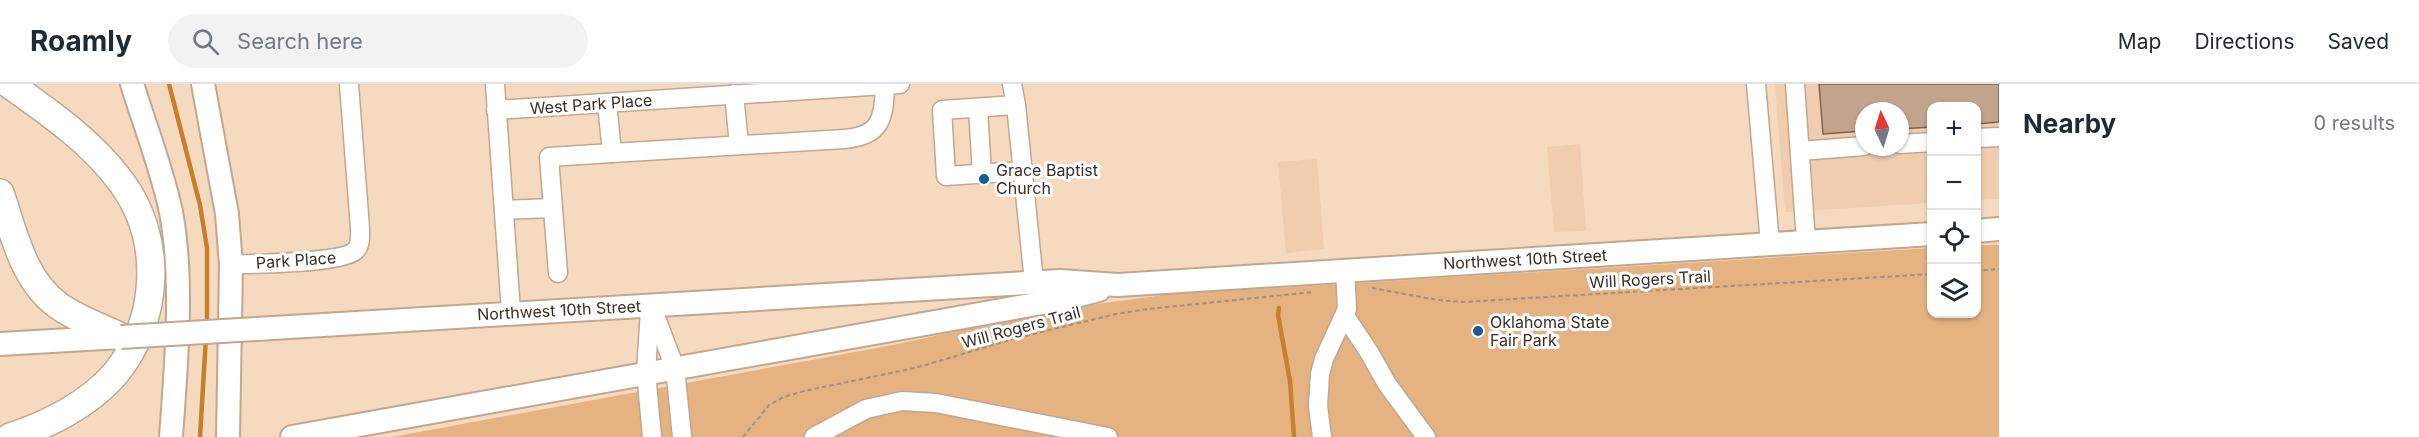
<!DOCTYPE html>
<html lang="en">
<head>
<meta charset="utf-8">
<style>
  body { margin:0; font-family:Inter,sans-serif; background:#f2f2f3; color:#1f2937 }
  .controls { position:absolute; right:18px; top:18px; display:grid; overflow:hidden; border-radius:12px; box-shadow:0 2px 4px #0004 }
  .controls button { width:54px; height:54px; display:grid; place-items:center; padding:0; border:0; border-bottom:2px solid #e0e1e3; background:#fff; color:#1f2937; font:30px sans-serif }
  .compass { position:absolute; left:1855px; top:18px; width:54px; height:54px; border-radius:50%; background:#fff; box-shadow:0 2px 4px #0004; rotate:356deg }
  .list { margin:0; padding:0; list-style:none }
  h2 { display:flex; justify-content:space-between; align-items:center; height:78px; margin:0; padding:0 24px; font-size:26px }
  h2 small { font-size:20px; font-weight:400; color:#747a83 }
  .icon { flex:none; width:33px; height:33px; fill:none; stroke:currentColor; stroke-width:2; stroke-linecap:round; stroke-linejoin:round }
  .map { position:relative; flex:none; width:1999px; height:353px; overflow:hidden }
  header { display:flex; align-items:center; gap:36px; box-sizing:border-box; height:84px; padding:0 30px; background:#fff; border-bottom:2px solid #e0e1e3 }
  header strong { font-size:28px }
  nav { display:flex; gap:33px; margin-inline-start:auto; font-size:21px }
  .search { width:420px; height:54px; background:#f2f2f3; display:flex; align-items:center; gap:15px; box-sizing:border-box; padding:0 21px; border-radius:33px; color:#747a83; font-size:22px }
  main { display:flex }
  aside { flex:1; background:#fff }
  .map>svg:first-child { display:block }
</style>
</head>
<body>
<header>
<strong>Roamly</strong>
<div class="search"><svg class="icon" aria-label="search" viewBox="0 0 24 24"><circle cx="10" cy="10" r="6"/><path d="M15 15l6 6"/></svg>Search here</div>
<nav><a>Map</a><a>Directions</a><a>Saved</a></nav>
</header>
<main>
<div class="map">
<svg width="1999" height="353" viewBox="0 0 1999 353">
  <rect width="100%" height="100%" fill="#f6dabf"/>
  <g fill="#efcdae" fill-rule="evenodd">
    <path d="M1775,0h224v115l-22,1 -1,-94h-44l-1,97 -146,9zM1864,27h36v36h-36z"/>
    <polygon points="1580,60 1586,147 1554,148 1547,63"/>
    <polygon points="1317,75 1324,165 1286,169 1278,78"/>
  </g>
  <polygon fill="#e5b281" points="1977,161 1999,161 1999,353 392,353 893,261 1054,226 1163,211 1931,164 1932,230 1976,230"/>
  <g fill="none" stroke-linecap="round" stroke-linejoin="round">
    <g stroke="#c67f2a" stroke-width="4.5">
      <polyline points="169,0 200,121 207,164 207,242"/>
      <polyline points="1279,224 1278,231 1290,297 1294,353"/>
      <polyline points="200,353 206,253"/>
    </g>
  </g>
  <polygon fill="#c0a58c" stroke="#7c634c" stroke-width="1.5" points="1819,0 1999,0 1999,38 1977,40 1977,22 1932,22 1932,43 1900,45 1900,27 1864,27 1864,47 1823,50"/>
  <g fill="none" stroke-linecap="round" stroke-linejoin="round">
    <defs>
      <g id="minor">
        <polyline points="495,0 511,228"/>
        <polyline points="1012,0 1016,21 1034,198"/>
        <polyline points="1756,0 1770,160"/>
        <polyline points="1795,0 1806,158"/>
        <polyline points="734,10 739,61"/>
        <path d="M607,19l5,50 232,-14c37,-3 40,-20 41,-54"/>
        <polyline points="1016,21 942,26 946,92 1023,87"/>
        <polyline points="978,25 982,90"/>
        <polyline points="496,26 900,0"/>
        <polyline points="1976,54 1999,53"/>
        <polyline points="1900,60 1932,58"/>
        <polyline points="1800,67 1864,62"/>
        <polyline points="504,126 553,124"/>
        <path d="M231,181c23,-2 112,-1 125,-15 5,-6 4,-15 4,-22l-11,-144"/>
        <polyline points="558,189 549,73 612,69"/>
        <polyline points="651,221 675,284 682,353"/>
        <polyline points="650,226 646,288 652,353"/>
        <polyline points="1345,232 1369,268 1387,300 1426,353"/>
        <polyline points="814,353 866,325 902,317 936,319 1108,353"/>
        <polyline points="1322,353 1318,322 1320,290 1324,275 1347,225 1345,185"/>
      </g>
      <g id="major">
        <path d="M132,0c13,42 30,85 39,128 13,69 5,154 0,225"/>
        <polyline points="203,0 227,130 231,181 228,353"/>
        <polyline points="1976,147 1999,145"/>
        <polyline points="273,244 1060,197 1118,201 1932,150"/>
        <polyline points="0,260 121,253"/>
        <polyline points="292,353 1064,215 1099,206"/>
      </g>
      <g id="highway">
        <path d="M9,0c41,29 83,58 113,99 41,56 38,137 -7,191 -26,30 -67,51 -105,63"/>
        <path d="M0,109c14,40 23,88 59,113 18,13 42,21 62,31"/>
      </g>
    </defs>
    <use href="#minor" stroke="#c2a78e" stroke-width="21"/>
    <use href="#major" stroke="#c2a78e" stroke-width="26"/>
    <use href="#highway" stroke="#c2a78e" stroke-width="30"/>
    <g stroke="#a4907c" stroke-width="2" stroke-dasharray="4.5 3" stroke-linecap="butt">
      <polyline points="1976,187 1999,185"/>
      <polyline points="1372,204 1438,216 1463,218 1932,190"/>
      <polyline points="743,353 769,321 784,313 804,307 915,284 1017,254 1116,230 1148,225 1313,208"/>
    </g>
    <use href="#minor" stroke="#fff" stroke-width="18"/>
    <use href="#major" stroke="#fff" stroke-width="22"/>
    <use href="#highway" stroke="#fff" stroke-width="27"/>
    <defs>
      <polyline id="major-bridge" points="121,253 273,244"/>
    </defs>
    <use href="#major-bridge" stroke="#c2a78e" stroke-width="26" stroke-linecap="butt"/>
    <use href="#major-bridge" stroke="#fff" stroke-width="22"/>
  </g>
  <g fill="#165e92" stroke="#fff" stroke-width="2">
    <circle cx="984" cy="95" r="6"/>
    <circle cx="1478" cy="247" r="6"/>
  </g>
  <g text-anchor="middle" stroke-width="6" stroke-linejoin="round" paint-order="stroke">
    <g font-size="16" fill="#382e24" stroke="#fff">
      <text transform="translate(591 20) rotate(-4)" y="6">West Park Place</text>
      <text transform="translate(1525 175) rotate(-3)" y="6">Northwest 10th Street</text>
      <text transform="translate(296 176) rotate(-4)" y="6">Park Place</text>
      <text transform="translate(1650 195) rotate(-3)" y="6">Will Rogers Trail</text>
      <text transform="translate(559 226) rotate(-3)" y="6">Northwest 10th Street</text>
      <text transform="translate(1021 243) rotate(-15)" y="6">Will Rogers Trail</text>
    </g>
    <g font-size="16" fill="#382e24" stroke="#fff" text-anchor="start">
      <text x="996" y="92">Grace Baptist<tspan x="996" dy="18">Church</tspan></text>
      <text x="1490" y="244">Oklahoma State<tspan x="1490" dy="18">Fair Park</tspan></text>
    </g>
  </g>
</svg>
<div class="controls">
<button>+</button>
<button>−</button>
<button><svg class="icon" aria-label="locate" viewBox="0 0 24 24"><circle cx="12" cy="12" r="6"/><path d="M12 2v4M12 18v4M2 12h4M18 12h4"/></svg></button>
<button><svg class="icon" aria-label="layers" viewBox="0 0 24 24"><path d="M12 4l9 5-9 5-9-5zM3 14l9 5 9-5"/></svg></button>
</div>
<svg class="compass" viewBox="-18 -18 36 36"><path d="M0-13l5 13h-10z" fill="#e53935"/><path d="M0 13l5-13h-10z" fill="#747a83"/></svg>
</div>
<aside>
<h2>Nearby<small>0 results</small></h2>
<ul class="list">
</ul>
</aside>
</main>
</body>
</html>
